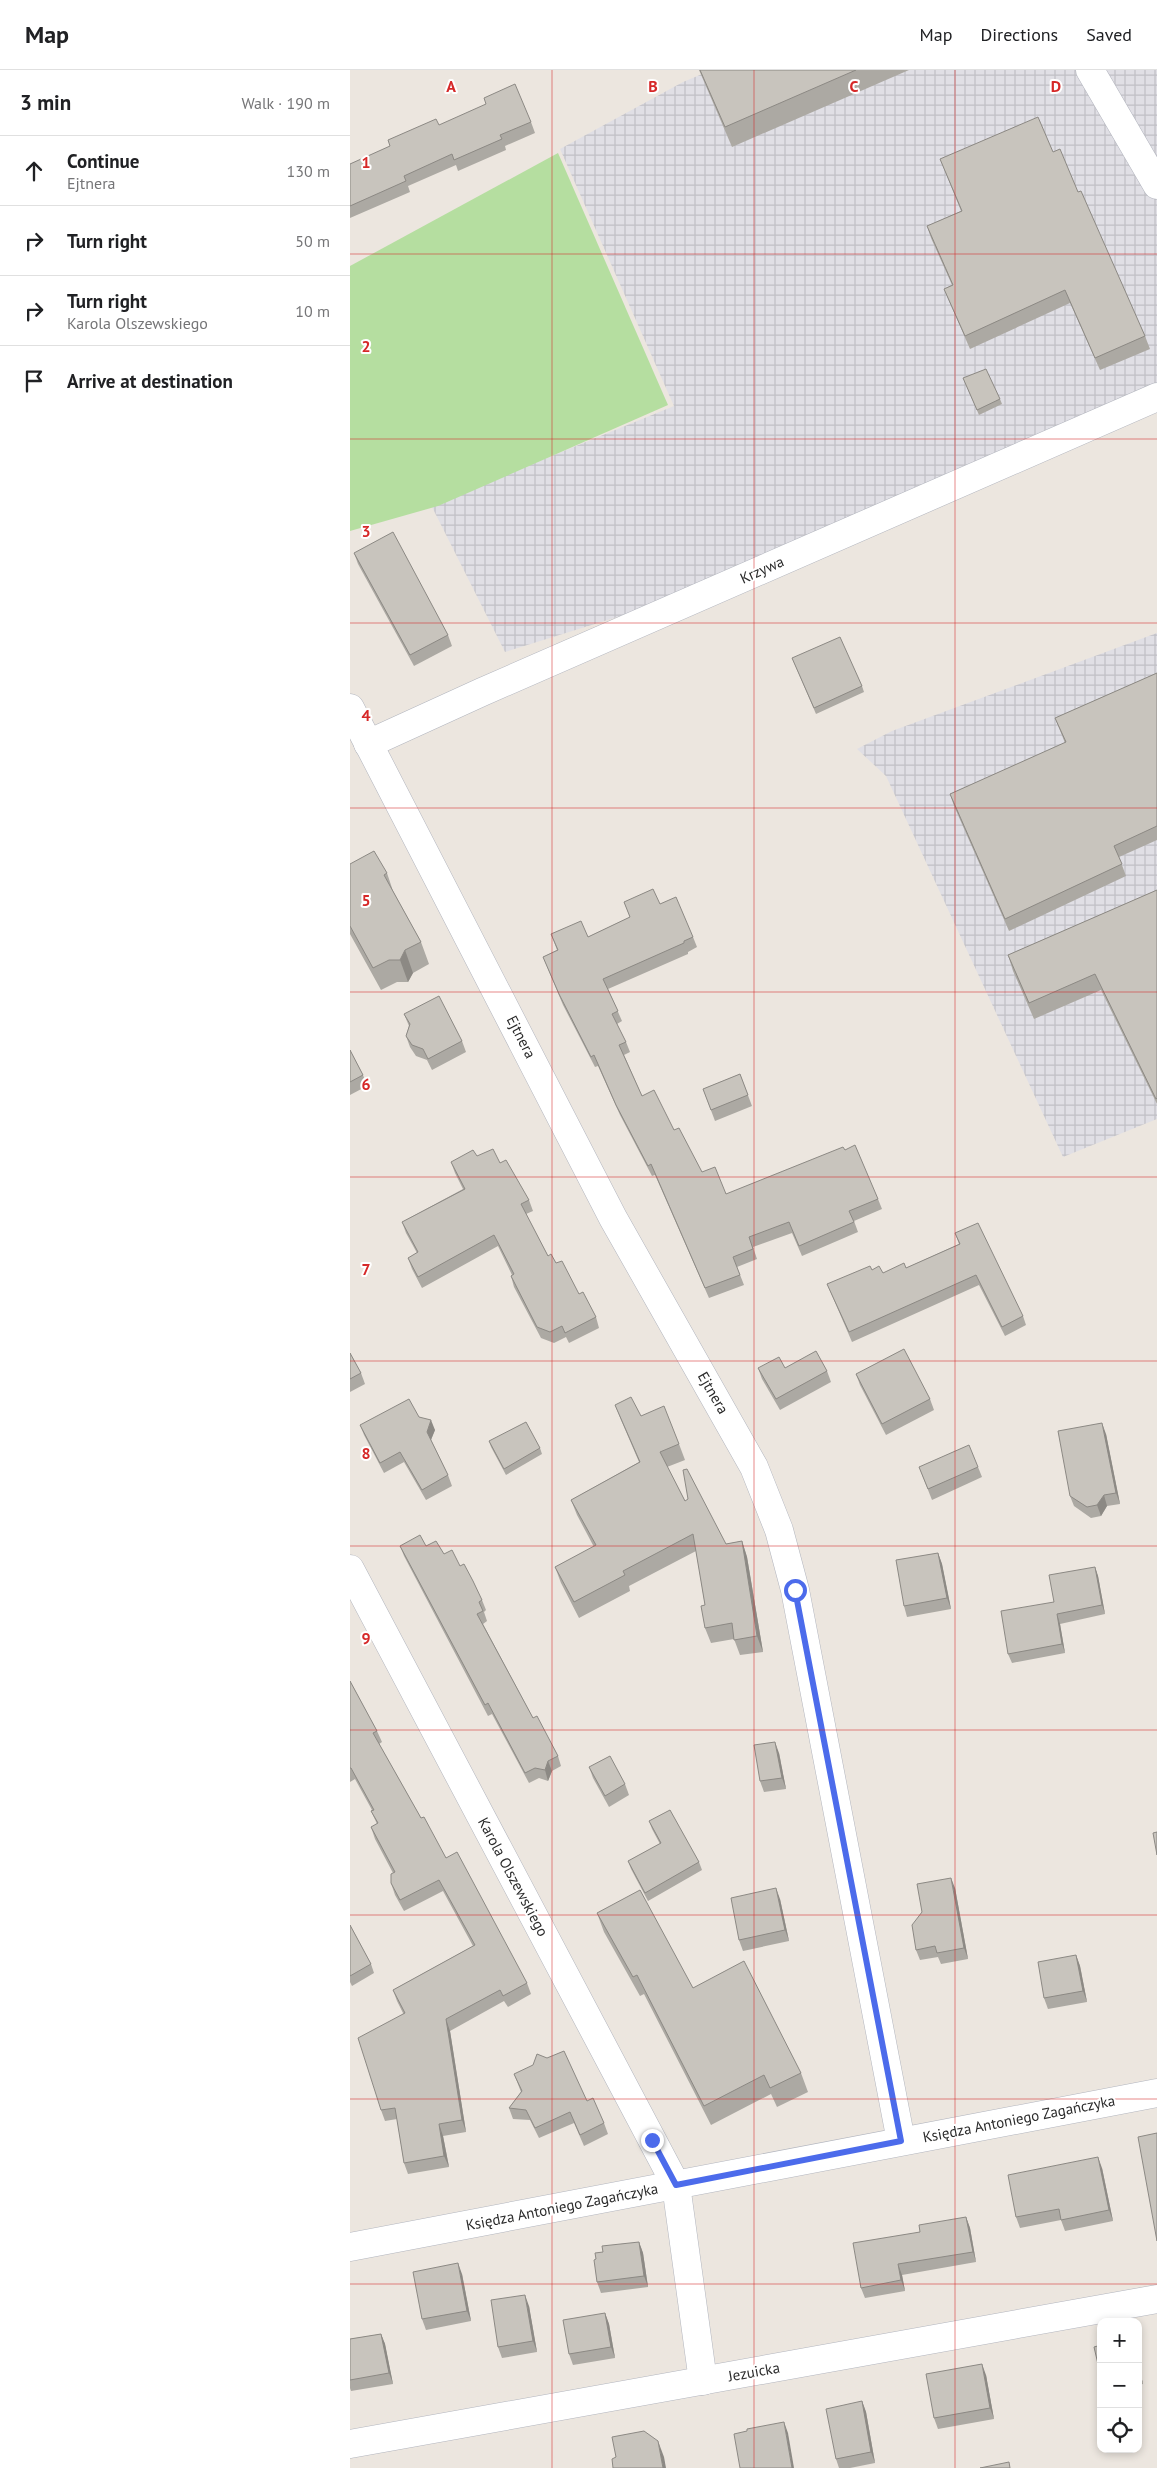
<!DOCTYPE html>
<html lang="en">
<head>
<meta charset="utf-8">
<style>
  body { margin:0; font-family:"PT Sans",sans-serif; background:#f2f2f2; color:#202124 }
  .controls { position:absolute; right:15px; bottom:15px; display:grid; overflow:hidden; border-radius:10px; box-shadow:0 2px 8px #0003 }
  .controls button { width:45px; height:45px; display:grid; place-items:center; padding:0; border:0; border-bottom:1px solid #e0e0e0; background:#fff; color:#202124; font:25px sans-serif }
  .stop { position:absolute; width:15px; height:15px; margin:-11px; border:4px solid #4c6beb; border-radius:50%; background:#fff }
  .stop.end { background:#4c6beb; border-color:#fff; box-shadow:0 1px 5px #0008 }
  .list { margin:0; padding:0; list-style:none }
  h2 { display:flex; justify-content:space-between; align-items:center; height:65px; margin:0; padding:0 20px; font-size:21px }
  h2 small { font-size:16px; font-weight:400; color:#757577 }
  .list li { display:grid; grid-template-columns:32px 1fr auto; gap:15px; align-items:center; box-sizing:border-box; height:70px; padding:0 20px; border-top:1px solid #e0e0e0 }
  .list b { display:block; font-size:19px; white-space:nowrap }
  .list p { margin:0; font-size:16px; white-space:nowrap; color:#757577 }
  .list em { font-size:16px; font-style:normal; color:#757577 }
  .icon { flex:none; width:28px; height:28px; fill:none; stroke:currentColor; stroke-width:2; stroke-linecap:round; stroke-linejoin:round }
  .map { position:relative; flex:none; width:807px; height:2398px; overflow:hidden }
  header { display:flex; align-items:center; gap:30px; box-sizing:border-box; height:70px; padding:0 25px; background:#fff; border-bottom:1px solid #e0e0e0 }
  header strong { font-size:24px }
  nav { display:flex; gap:28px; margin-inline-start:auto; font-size:18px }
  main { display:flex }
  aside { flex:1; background:#fff }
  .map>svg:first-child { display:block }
</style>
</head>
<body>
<header>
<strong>Map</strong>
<nav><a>Map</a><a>Directions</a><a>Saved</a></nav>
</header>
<main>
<aside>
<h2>3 min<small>Walk · 190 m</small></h2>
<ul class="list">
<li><svg class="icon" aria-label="ahead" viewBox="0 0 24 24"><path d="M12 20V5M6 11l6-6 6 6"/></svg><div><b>Continue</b><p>Ejtnera</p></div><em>130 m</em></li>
<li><svg class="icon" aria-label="right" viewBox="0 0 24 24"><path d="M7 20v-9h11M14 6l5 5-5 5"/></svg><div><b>Turn right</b></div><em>50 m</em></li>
<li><svg class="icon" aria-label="right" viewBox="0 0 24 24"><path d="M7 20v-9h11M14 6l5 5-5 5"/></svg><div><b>Turn right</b><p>Karola Olszewskiego</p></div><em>10 m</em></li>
<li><svg class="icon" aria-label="arrive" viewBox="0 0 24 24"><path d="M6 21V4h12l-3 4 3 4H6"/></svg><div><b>Arrive at destination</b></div></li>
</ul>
</aside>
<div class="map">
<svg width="807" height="2398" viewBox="0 0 807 2398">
  <defs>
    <pattern id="industrial-grid" width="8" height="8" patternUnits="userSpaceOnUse" patternTransform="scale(1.25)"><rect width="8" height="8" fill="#e0dfe5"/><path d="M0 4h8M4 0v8" fill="none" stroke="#c0c0c5"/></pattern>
  </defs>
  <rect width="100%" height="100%" fill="#ece6df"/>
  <g fill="url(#industrial-grid)">
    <polygon points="362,0 807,0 807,322 399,506 155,582 81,435 324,336 210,79 333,12"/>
    <polygon points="807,563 807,1049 713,1087 536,706 507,679 542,661"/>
  </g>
  <polygon fill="#b5dea0" points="208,83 318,335 88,436 0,461 0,196"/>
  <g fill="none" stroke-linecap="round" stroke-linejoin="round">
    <defs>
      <g id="minor">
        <polyline points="740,0 807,115"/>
        <polyline points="0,638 263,1148 404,1397 429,1460 445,1520 551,2071"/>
        <polyline points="18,674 132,622 807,327"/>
        <polyline points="0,1499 326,2115 353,2311"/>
        <polyline points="0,2374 807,2229"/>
      </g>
      <polyline id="tertiary" points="0,2177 807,2023"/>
    </defs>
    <use href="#minor" stroke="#b2b5be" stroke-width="29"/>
    <use href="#tertiary" stroke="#b2b5be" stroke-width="29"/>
    <use href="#minor" stroke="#fff" stroke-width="28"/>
    <use href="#tertiary" stroke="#fff" stroke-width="28"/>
  </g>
  <g fill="#aca9a3">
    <polygon points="349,0 559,0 382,77"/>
    <polygon points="181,52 185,63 155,76 156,80 108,101 106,95 58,116 60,122 0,148 0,94 89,55"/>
    <polygon points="703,82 728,122 795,266 800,279 750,300 720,233 620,279 599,231 594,219 602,215 581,168 577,156 611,141 590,89"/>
    <polygon points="613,308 650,329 652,334 629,345"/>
    <polygon points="4,483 98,565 102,576 64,596 8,494"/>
    <polygon points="442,588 512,616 514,622 466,644"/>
    <polygon points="807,603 807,770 769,787 776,806 659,861 604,736 600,724 715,673 705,648"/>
    <polygon points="0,794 37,803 43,821 71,872 79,894 63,903 58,912 47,912 31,920 0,864"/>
    <polygon points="807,820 807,1034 751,920 684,949 663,901 658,885"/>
    <polygon points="274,832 310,834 343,867 347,877 338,882 338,884 258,919 272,951 267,954 276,972 280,982 274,985 292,1026 324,1060 352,1102 376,1124 528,1129 532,1139 504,1151 508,1162 452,1186 442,1163 403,1177 407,1189 387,1197 394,1215 359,1228 305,1105 302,1106 270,1045 248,996 245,997 213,935 193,887 207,880 201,864 238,867 280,847"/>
    <polygon points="54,944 112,971 116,982 82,1000 77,990 66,986 60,977 56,966 59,956"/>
    <polygon points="0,980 13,1005 17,1016 0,1025"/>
    <polygon points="390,1004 402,1036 365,1051 353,1019"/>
    <polygon points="127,1086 150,1093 179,1130 183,1141 176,1144 198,1186 206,1193 229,1224 246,1247 249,1258 219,1273 216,1267 204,1273 191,1268 164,1217 161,1206 162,1205 148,1176 72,1218 62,1199 58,1188 67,1183 56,1163 52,1152 113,1119 105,1103 101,1092"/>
    <polygon points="605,1163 673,1246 676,1255 655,1266 629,1215 502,1272 477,1214 522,1200 533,1203 556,1198 609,1174"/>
    <polygon points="0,1283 11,1303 15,1314 0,1322"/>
    <polygon points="408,1298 435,1298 477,1301 481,1312 430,1340 412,1309"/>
    <polygon points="506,1304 580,1329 584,1340 536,1365 510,1315"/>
    <polygon points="265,1335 291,1346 329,1374 335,1390 317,1397 335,1431 376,1474 392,1471 397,1487 413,1582 390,1585 384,1569 361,1573 355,1558 355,1535 346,1481 279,1516 280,1521 229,1548 211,1513 205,1497 244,1477 227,1445 221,1430 289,1392 271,1350"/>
    <polygon points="69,1347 85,1360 81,1370 98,1405 102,1416 76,1430 54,1392 34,1403 14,1365 10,1355"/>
    <polygon points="756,1364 770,1434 757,1436 751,1446 741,1448 724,1436 720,1426"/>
    <polygon points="139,1371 190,1378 192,1384 156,1405 141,1377"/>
    <polygon points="569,1397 628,1397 632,1407 582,1430"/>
    <polygon points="50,1476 76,1476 94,1484 110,1496 132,1530 136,1540 134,1542 137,1551 133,1554 183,1648 208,1686 211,1696 202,1701 198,1711 189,1708 179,1713 142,1644 138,1646 54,1486"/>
    <polygon points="588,1483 592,1494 601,1539 557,1547 554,1536"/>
    <polygon points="745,1497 748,1506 755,1544 710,1554 715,1583 662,1593 658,1584 704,1532"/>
    <polygon points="0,1611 27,1661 32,1672 29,1674 71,1748 96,1788 177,1913 181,1924 158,1937 154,1931 100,1961 116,2062 93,2066 99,2097 58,2104 54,2093 47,2049 35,2051 31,2040 53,1943 47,1931 43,1920 123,1876 93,1821 54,1841 45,1825 41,1813 43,1803 25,1769 21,1757 27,1754 21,1741 22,1740 5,1709 0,1712"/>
    <polygon points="429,1683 436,1719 414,1722 410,1711"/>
    <polygon points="239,1697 275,1714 279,1725 259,1737 243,1708"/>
    <polygon points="299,1751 349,1792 352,1800 298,1831 281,1799 278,1791 310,1774 302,1759"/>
    <polygon points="605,1818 618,1889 591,1894 588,1887 570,1890 566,1880"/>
    <polygon points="430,1829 439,1871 393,1881 389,1870"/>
    <polygon points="247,1843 451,2003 458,2022 427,2037 421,2024 361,2055 294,1924 290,1926 254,1862"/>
    <polygon points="0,1855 21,1894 24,1903 2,1916 0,1912"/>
    <polygon points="726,1885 730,1896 737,1932 698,1939 694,1928"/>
    <polygon points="164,2004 237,2031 254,2053 258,2064 234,2076 224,2053 189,2068 180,2050 163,2049 159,2038 171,2022"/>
    <polygon points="752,2098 763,2151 715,2161 711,2150 670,2158 666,2147"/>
    <polygon points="616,2147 620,2158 626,2192 552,2205 555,2221 515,2228 511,2218 570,2162"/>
    <polygon points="289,2172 293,2183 298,2217 251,2223 247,2212 246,2189 253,2182"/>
    <polygon points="112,2204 121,2251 76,2260 72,2249"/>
    <polygon points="179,2236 187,2282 152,2288 148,2277"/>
    <polygon points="255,2243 259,2254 265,2288 223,2295 219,2284"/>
    <polygon points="31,2264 35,2274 43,2314 1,2321 0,2318 0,2269"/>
    <polygon points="788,2292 793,2314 788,2315"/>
    <polygon points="636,2305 644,2349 588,2359 584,2348"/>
    <polygon points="512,2331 516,2342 525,2393 500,2398 489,2398 486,2389"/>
  </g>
  <g fill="#8c8984">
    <polygon points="55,880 63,903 58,912 50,890"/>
    <polygon points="81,1350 85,1360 80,1372 77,1362"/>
    <polygon points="752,1353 756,1364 770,1434 766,1423"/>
    <polygon points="754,1425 757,1436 751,1446 747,1435"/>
    <polygon points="392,1471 397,1487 413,1582 407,1566"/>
    <polygon points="588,1483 592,1494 601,1539 597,1528"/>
    <polygon points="745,1497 748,1506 755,1544 752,1535"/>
    <polygon points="707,1544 710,1554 715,1583 712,1574"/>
    <polygon points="425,1672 429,1683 436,1719 432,1708"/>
    <polygon points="198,1691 202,1701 198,1711 195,1700"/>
    <polygon points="601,1808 605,1818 618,1889 614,1878"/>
    <polygon points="426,1818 430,1829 439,1871 435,1860"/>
    <polygon points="726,1885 730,1896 737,1932 733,1921"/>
    <polygon points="96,1949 100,1961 116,2062 112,2050"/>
    <polygon points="89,2054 93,2066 99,2097 94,2086"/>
    <polygon points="748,2087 752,2098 763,2151 759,2140"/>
    <polygon points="616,2147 620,2158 626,2192 623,2182"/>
    <polygon points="289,2172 293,2183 298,2217 294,2206"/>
    <polygon points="108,2193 112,2204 121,2251 117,2241"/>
    <polygon points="548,2194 552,2205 555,2221 551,2210"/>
    <polygon points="175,2225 179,2236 187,2282 183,2271"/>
    <polygon points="255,2243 259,2254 265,2288 261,2277"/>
    <polygon points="31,2264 35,2274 43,2314 39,2303"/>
    <polygon points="788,2292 793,2314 789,2303"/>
    <polygon points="632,2294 636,2305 644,2349 640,2338"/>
    <polygon points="512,2331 516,2342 525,2393 521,2382"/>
    <polygon points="434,2352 438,2363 444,2398 442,2398"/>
    <polygon points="308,2371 314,2387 316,2398 313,2398"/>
  </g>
  <g fill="#c8c4bd" stroke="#8c8984">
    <polygon points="350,0 506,0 375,57"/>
    <polygon points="165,14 181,52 150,65 152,69 104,90 102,84 54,106 56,111 0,136 0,94 40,76 38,70 86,49 89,55 136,34 134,28"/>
    <polygon points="688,47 703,82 710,79 728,122 731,121 795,266 745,288 715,220 615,266 594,219 603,215 577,156 612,141 590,89"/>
    <polygon points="636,299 650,329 627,340 613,308"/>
    <polygon points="43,462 98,565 60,585 4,483"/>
    <polygon points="490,567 512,616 464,638 442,588"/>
    <polygon points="807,603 807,756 764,776 772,794 655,849 600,724 716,672 705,648"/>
    <polygon points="24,781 37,803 34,805 71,872 55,880 50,890 39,890 23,898 0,856 0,794"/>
    <polygon points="303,819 310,834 326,827 343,867 334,871 334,873 253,909 268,941 262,944 276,972 269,975 292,1026 304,1020 324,1060 329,1058 352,1102 365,1097 376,1124 493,1077 495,1080 505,1075 528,1129 499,1141 504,1152 449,1176 439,1152 399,1167 403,1179 383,1187 390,1205 355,1218 301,1094 298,1096 266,1035 244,985 241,987 209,924 193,887 208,880 201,864 231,851 238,867 280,847 274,832"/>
    <polygon points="807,820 807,1028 806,1029 745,904 679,933 658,885"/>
    <polygon points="89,926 112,971 78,989 73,979 62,975 56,966 60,954 54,944"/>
    <polygon points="0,980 13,1005 0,1012"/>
    <polygon points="390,1004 398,1025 361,1040 353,1019"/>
    <polygon points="143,1079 150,1093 156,1090 179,1130 171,1134 198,1186 201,1184 206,1193 212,1191 229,1224 233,1222 246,1247 215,1263 212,1256 200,1262 187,1257 161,1206 164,1204 144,1165 68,1207 58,1188 68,1182 52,1152 115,1119 101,1092 123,1080 127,1086"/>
    <polygon points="628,1153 673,1246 652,1257 626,1205 499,1262 477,1214 520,1196 522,1200 529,1196 533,1203 554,1193 556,1198 610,1174 605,1163"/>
    <polygon points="554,1279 580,1329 532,1354 506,1304"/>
    <polygon points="466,1281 477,1301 426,1329 408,1298 429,1287 435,1298"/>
    <polygon points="0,1283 11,1303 0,1309"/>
    <polygon points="281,1327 291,1346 314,1336 329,1374 310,1382 335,1431 338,1429 333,1400 337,1399 376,1474 392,1471 407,1566 384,1570 382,1553 355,1558 351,1536 355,1535 343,1464 273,1501 275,1505 224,1532 205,1497 246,1475 221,1430 290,1392 265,1335"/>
    <polygon points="59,1329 69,1347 81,1350 77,1362 98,1405 72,1420 50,1382 30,1393 10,1355"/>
    <polygon points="176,1352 190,1378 154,1399 139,1371"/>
    <polygon points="752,1353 766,1423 754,1425 747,1435 737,1437 720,1426 708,1361"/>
    <polygon points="619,1375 628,1397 578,1419 569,1397"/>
    <polygon points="70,1465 76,1476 86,1471 94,1484 102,1480 110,1496 114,1494 123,1511 132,1530 129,1532 133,1541 127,1544 183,1648 187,1646 208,1686 198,1691 195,1700 185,1698 175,1703 138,1633 135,1635 50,1476"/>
    <polygon points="588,1483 597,1528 554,1536 546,1490"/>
    <polygon points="745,1497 752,1535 707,1544 712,1574 658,1584 651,1541 704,1532 699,1505"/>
    <polygon points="0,1611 27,1661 23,1663 71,1748 74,1747 96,1788 107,1782 177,1913 153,1926 150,1920 96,1949 112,2050 89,2054 94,2086 54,2093 45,2038 31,2040 8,1968 55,1943 43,1920 125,1875 89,1810 50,1830 41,1813 41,1804 45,1802 21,1757 28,1753 21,1741 24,1740 1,1698 0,1698"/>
    <polygon points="425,1672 432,1708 410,1711 404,1675"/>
    <polygon points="260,1686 275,1714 255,1726 239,1697"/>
    <polygon points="320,1740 349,1792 295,1823 278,1791 311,1773 299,1751"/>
    <polygon points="807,1762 807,1785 803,1763"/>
    <polygon points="601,1808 614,1878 587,1883 585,1876 566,1880 562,1855 572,1842 567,1814"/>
    <polygon points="426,1818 435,1860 389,1870 381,1828"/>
    <polygon points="290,1820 343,1918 394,1891 451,2003 420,2018 414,2005 354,2036 287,1905 283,1907 247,1843"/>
    <polygon points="0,1855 21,1894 0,1906"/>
    <polygon points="726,1885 733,1921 694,1928 688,1892"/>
    <polygon points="214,1981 237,2031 243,2028 254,2053 230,2065 220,2042 185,2058 176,2040 159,2038 172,2021 164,2004 183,1995 187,1984 197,1988"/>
    <polygon points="807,2063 807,2171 788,2067"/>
    <polygon points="748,2087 759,2140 711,2150 709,2139 666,2147 658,2105"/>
    <polygon points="616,2147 623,2182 548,2194 551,2210 511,2218 503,2173 570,2162 569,2155"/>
    <polygon points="289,2172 294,2206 247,2212 244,2190 246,2189 245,2183 253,2182 252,2176"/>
    <polygon points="108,2193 117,2241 72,2249 63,2202"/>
    <polygon points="175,2225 183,2271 148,2277 141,2230"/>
    <polygon points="255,2243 261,2277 219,2284 213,2250"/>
    <polygon points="31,2264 39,2303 0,2310 0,2269"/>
    <polygon points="751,2275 751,2307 744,2277"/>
    <polygon points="632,2294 640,2338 584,2348 576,2304"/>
    <polygon points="512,2331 521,2382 486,2389 476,2339"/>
    <polygon points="434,2352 442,2398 390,2398 384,2364 397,2361 397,2359"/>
    <polygon points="294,2361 308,2371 313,2398 263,2398 262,2389 266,2387 262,2367"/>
    <polygon points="659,2392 660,2398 630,2398"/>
  </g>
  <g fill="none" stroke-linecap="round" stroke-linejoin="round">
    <polyline stroke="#4c6beb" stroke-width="6" points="302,2070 326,2115 551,2071 445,1520"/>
  </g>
  <path fill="none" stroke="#d62828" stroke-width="1" stroke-opacity="0.55" d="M202,0v2398M404,0v2398M605,0v2398M0,184h807M0,369h807M0,553h807M0,738h807M0,922h807M0,1107h807M0,1291h807M0,1476h807M0,1660h807M0,1845h807M0,2029h807M0,2214h807"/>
  <g text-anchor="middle" stroke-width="4" stroke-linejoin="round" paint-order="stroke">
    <g font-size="15" fill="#2b2b2b" stroke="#fff">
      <text transform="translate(412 500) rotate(-24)" y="5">Krzywa</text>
      <text transform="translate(171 967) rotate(63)" y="5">Ejtnera</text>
      <text transform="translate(363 1323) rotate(60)" y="5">Ejtnera</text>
      <text transform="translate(163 1807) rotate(62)" y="5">Karola Olszewskiego</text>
      <text transform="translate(669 2049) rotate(-11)" y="5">Księdza Antoniego Zagańczyka</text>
      <text transform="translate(212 2137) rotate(-11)" y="5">Księdza Antoniego Zagańczyka</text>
      <text transform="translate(404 2302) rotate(-10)" y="5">Jezuicka</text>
    </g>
  </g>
  <g font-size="16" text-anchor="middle" font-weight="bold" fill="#d62828" stroke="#fff" stroke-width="4" stroke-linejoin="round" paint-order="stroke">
    <text x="101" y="22">A</text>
    <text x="303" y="22">B</text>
    <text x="504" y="22">C</text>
    <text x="706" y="22">D</text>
    <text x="16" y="98">1</text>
    <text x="16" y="282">2</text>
    <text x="16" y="467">3</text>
    <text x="16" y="651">4</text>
    <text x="16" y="836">5</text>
    <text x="16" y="1020">6</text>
    <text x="16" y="1205">7</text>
    <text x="16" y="1389">8</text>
    <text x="16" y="1574">9</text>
  </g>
</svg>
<div class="controls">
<button>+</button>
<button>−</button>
<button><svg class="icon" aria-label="locate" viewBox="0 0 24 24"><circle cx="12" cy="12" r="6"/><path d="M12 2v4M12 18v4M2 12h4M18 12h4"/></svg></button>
</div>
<div class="stop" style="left:445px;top:1520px"></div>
<div class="stop end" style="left:302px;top:2070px"></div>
</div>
</main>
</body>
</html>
